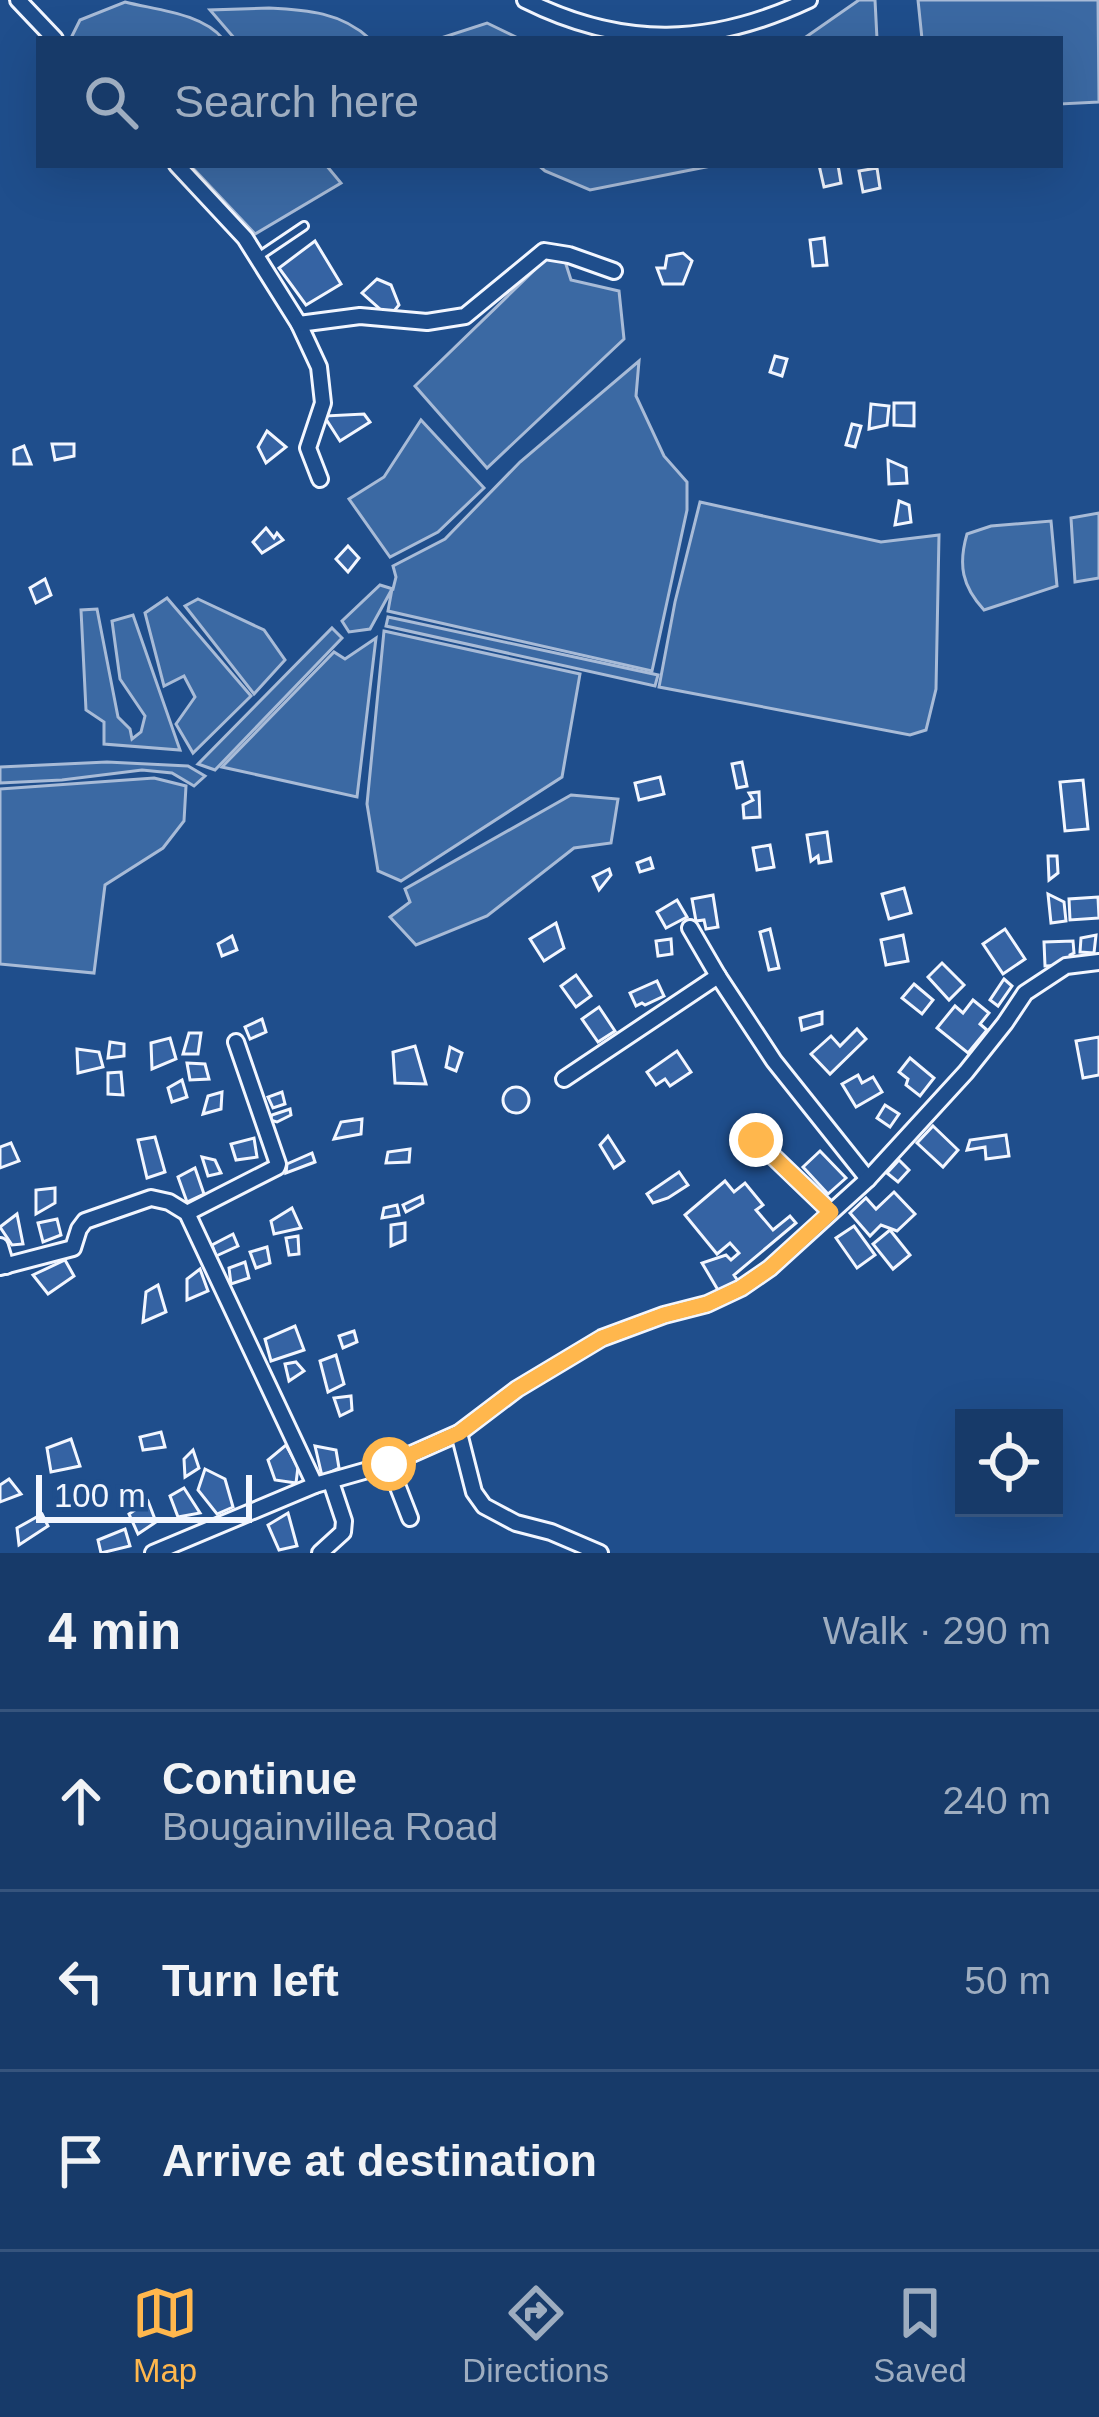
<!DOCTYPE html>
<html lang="en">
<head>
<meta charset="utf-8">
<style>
  body { margin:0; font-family:Arial,sans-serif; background:#244571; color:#f1f3f6 }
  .controls { position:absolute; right:36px; bottom:36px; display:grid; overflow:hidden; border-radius:0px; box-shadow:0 12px 48px #0002 }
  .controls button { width:108px; height:108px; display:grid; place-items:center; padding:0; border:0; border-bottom:3px solid #36547d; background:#173a69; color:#f1f3f6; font:60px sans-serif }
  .scale { position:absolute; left:36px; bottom:30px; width:216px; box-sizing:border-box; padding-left:12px; border:6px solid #f2f6ff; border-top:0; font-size:33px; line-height:42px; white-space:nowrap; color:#f2f6ff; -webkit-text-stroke:9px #1f4e8c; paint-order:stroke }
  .stop { position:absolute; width:36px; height:36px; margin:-27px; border:9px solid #ffb74d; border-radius:50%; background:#fff }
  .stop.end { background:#ffb74d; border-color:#fff; box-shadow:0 3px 12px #0008 }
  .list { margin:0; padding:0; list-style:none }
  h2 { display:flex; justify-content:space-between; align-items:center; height:156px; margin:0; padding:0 48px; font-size:51px }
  h2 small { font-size:39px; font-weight:400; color:#9eadc0 }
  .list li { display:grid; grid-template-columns:78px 1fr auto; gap:36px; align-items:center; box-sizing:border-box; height:180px; padding:0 48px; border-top:3px solid #36547d }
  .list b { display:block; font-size:45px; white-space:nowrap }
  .list p { margin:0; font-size:39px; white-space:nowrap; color:#9eadc0 }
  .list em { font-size:39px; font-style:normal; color:#9eadc0 }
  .icon { flex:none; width:66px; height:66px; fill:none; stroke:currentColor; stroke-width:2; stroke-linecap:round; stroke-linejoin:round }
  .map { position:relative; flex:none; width:1099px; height:1553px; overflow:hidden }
  .search { position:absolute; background:#173a69; box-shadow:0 12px 48px #0002; left:36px; right:36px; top:36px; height:132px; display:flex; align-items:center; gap:30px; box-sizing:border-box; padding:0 42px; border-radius:0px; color:#9eadc0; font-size:45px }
  .sheet { height:696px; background:#173a69 }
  nav { display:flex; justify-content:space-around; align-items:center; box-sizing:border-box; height:168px; border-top:3px solid #36547d; background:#173a69; font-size:33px; color:#9eadc0 }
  nav a { display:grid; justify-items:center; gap:6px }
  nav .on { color:#ffb74d }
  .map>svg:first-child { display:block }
</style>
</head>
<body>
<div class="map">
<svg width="1099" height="1553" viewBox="0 0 1099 1553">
  <rect width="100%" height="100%" fill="#1f4e8c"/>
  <g fill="#3b69a3" stroke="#a8bbd7" stroke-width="3">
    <polygon points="859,0 875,0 877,39 803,39"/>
    <polygon points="918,0 1098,0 1099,102 1060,104 1060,39 922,39"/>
    <path d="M125,2c31,8 77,11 98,37l-152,-1 9,-18z"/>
    <path d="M269,8c38,2 72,4 101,31h-135l-25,-29z"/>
    <polygon points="487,23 520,39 438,39"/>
    <polygon points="190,165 326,165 341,183 255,234"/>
    <polygon points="538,165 716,165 590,190 545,171"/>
    <polygon points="550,255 564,258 571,280 619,291 624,339 487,468 415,386"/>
    <polygon points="639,361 636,396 664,456 687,482 687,510 652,671 388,611 392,589 370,629 349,632 342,621 380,585 393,589 396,577 393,566 445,539 520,462"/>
    <polygon points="421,420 484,488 438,532 390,557 349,499 384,477"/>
    <polygon points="700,502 881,542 939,535 936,689 926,730 910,735 659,687 675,602"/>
    <polygon points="1099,513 1099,578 1075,582 1071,518"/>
    <path d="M1051,521l6,65 -73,24c-22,-24 -26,-45 -17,-76l24,-8z"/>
    <polygon points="167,598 251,696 193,753 176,724 195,697 184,676 164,686 145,613"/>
    <polygon points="198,599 264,630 285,660 254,694 185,606"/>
    <polygon points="97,609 118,717 130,729 132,739 141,732 145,716 120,679 112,621 133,615 180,750 104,744 104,722 86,710 81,610"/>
    <polygon points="388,617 407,621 658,675 655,686 386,626"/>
    <polygon points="332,628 342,638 215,770 198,764"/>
    <polygon points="384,631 580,674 562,777 401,881 378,871 367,804"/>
    <polygon points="376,638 357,797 222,767 334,652 345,659"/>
    <polygon points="107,762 188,766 205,776 194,786 172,773 142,770 62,780 0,783 0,767"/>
    <polygon points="154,778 186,786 184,821 163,848 105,885 94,973 0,964 0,789"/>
    <polygon points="571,795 618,799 611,843 574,848 487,916 416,945 390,917 410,902 405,889"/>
  </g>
  <g fill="#3563a3" stroke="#f2f6ff" stroke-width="3">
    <polygon points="819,165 838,165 841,183 824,187"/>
    <polygon points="877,168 880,188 863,192 859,171"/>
    <polygon points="824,238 827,265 813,266 810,240"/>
    <polygon points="315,241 341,284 306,305 279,268"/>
    <polygon points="683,253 692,261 683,284 663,284 657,268 665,268 667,256"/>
    <polygon points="377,279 391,285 399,305 389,317 362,293"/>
    <polygon points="775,356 787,359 782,376 770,372"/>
    <polygon points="894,403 914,403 914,426 894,425"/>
    <polygon points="871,404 889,406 887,425 869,429"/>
    <polygon points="364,414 370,422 340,441 324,416"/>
    <polygon points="852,424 861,426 855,447 846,445"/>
    <polygon points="267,431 286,447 266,463 258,447"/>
    <polygon points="52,444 74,444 74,456 55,460"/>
    <polygon points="24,446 31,464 14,464 14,450"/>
    <polygon points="888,460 906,468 907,483 889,484"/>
    <polygon points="899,501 909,505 911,522 895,525"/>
    <polygon points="266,528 274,538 277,533 283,540 262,553 253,542"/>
    <polygon points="348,546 359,558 348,572 336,559"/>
    <polygon points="45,579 51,595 36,603 30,588"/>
    <polygon points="742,762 747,786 737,788 732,764"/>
    <polygon points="660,777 664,794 639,800 635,783"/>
    <polygon points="1083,780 1088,829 1065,831 1060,782"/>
    <polygon points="759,792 760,817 744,818 743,805 753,800 749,793"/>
    <polygon points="827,832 831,861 819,863 818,856 811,861 807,835"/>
    <polygon points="770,845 774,867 757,870 753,848"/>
    <polygon points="1048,856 1057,856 1058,873 1049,880"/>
    <polygon points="650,858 653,868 640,872 637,863"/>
    <polygon points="609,869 611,875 599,890 593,877"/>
    <polygon points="904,888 911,913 889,919 882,894"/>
    <polygon points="1048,894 1064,902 1066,921 1051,923"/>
    <polygon points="713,895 718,927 706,929 704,920 696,921 692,899"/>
    <polygon points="1098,897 1099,918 1070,920 1069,899"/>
    <polygon points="677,900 687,917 666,928 657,912"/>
    <polygon points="556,923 564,948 544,961 530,939"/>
    <polygon points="770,929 779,968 769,970 760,932"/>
    <polygon points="1005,929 1025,959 1003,974 983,944"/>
    <polygon points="903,935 908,961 886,965 881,940"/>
    <polygon points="1096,935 1094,953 1080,952 1081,938"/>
    <polygon points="232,936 237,950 222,956 218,944"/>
    <polygon points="671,939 672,954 658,956 656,941"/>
    <polygon points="1073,941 1074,953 1070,955 1070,965 1045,966 1044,942"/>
    <polygon points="942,963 964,985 949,1000 928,977"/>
    <polygon points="576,975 591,996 576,1007 561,986"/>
    <polygon points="1004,979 1012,986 998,1006 990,1000"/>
    <polygon points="657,981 664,996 645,1005 642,1003 636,1006 630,993"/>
    <polygon points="914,984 933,1000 922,1014 902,998"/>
    <polygon points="973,1000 989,1013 980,1024 987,1030 968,1053 937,1028 955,1006 963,1013"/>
    <polygon points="599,1007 615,1031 598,1042 582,1019"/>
    <polygon points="822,1012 822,1024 802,1030 800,1018"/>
    <polygon points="262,1019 266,1032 250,1039 245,1027"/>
    <polygon points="857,1029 866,1039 830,1074 811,1054 831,1036 840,1046"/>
    <polygon points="189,1033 201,1033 198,1054 183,1054"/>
    <polygon points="1099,1037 1099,1075 1083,1078 1076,1041"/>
    <polygon points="170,1038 176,1059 152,1069 151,1043"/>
    <polygon points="110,1042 124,1044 124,1056 108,1058"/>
    <polygon points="415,1046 426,1084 395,1083 393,1052"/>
    <polygon points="450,1047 462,1053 456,1071 446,1067"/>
    <polygon points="77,1049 99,1052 103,1067 78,1073"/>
    <polygon points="677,1051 691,1072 670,1086 665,1079 656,1085 647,1072"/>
    <polygon points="910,1058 934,1078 920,1096 906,1085 908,1079 899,1072"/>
    <polygon points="187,1063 205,1064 209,1079 190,1080"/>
    <polygon points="121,1072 123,1095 108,1094 108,1073"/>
    <polygon points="858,1075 862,1083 873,1077 882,1092 856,1107 842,1084"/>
    <polygon points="182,1080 187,1097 172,1102 168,1088"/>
    <circle cx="516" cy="1100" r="13"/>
    <polygon points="222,1092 221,1109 203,1114 208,1096"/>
    <polygon points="282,1092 285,1104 273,1108 268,1097"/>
    <polygon points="885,1105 899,1114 890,1127 877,1118"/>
    <polygon points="290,1109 291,1115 277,1122 270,1120 272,1115"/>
    <polygon points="362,1119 361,1134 334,1139 341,1122"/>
    <polygon points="933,1126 958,1150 943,1167 917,1143"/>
    <polygon points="1006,1135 1009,1156 986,1159 985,1147 967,1150 970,1140"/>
    <polygon points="608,1136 624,1161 614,1168 600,1145"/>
    <polygon points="155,1137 165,1172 147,1178 138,1140"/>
    <polygon points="254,1138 257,1157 236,1160 231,1144"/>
    <polygon points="11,1143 19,1161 0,1168 0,1147"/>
    <polygon points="410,1149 409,1162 386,1163 388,1152"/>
    <polygon points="820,1151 846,1178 828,1194 803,1167"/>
    <polygon points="312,1153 315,1162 286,1173 287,1164"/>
    <polygon points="202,1157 215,1160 221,1173 208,1176"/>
    <polygon points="899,1160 909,1170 898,1182 887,1173"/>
    <polygon points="195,1168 204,1194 187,1202 178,1177"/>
    <polygon points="679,1172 688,1185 668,1198 653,1203 647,1194"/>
    <polygon points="725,1181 734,1192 745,1183 763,1205 756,1210 773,1230 790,1216 796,1223 734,1275 738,1281 718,1290 702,1263 726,1255 731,1260 739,1253 730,1243 717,1254 685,1215"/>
    <polygon points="55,1188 55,1203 36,1214 36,1190"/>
    <polygon points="894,1192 915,1214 897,1231 881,1225 870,1236 850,1213 866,1198 876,1209"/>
    <polygon points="422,1196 423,1203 406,1212 403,1205"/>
    <polygon points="397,1205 399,1215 382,1218 384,1208"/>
    <polygon points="292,1208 301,1228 274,1234 271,1221"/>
    <polygon points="17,1214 23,1244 12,1245 0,1227"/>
    <polygon points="57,1219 61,1235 43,1242 38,1223"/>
    <polygon points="405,1223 405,1240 391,1246 391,1225"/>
    <polygon points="854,1226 875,1255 857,1268 836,1238"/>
    <polygon points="890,1230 910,1255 893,1269 873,1244"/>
    <polygon points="233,1234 238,1246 216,1256 212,1245"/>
    <polygon points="298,1236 299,1254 289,1255 286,1238"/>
    <polygon points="267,1247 270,1263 256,1268 250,1252"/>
    <polygon points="65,1260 74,1276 48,1294 33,1275"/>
    <polygon points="245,1262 249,1278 231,1284 229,1268"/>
    <polygon points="200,1269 208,1291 187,1300 187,1279"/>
    <polygon points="158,1285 166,1312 143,1322 146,1292"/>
    <polygon points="295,1326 304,1350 271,1361 265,1339"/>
    <polygon points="354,1331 357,1342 343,1348 339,1336"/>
    <polygon points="336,1355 344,1384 328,1392 320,1361"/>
    <polygon points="296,1362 304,1371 289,1381 285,1364"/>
    <polygon points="351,1396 352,1410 340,1416 334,1398"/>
    <polygon points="161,1432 165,1447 143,1450 140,1437"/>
    <polygon points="71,1439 80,1466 51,1472 47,1448"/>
    <polygon points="286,1445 298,1467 296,1483 275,1480 268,1460"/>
    <polygon points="315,1446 336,1450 339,1468 322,1476"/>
    <polygon points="193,1450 199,1468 185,1477 184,1459"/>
    <polygon points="205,1469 225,1479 233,1507 217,1514 198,1490"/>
    <polygon points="9,1479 21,1494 0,1502 0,1485"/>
    <polygon points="184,1488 200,1513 178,1517 170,1496"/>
    <polygon points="148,1501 156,1522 138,1534 129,1514"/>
    <polygon points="288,1513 297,1546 279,1550 268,1525"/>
    <polygon points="42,1514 48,1526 19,1545 17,1528"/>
    <polygon points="125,1529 130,1546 101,1553 98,1540"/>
  </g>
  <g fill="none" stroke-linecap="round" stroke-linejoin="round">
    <defs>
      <polyline id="service" points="261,255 304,226"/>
      <g id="minor">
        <polyline points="18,0 55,39"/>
        <path d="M525,0c98,49 186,46 284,0"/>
        <polyline points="177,165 245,238 299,324 319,367 323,403 308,448 320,479"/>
        <polyline points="299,324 360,316 427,322 465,316 544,251 569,255 614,271"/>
        <polyline points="690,928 718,976 774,1061 868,1179"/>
        <polyline points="564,1079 718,976"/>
        <polyline points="756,1140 831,1212"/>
        <polyline points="187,1213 277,1167 278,1164 236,1042"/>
        <polyline points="0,1246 6,1266"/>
        <polyline points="0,1267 73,1248 79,1229 85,1221 151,1198 169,1202 187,1213 315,1485"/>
        <polyline points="459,1433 474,1492 484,1506 516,1523 551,1532 600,1553"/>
        <polyline points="389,1464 410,1518"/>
        <polyline points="153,1553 315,1485 389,1464 459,1433 517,1389 602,1338 664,1315 707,1304 741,1288 770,1268 868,1179 966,1072 1005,1023 1025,993 1066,966 1099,962"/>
        <polyline points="320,1553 343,1532 344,1521 331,1482"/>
      </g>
    </defs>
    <use href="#service" stroke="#f2f6ff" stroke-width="12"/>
    <use href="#minor" stroke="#f2f6ff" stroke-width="20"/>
    <use href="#service" stroke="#1f4e8c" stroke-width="6"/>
    <use href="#minor" stroke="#1f4e8c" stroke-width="14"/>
  </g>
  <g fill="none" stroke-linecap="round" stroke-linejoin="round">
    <polyline stroke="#ffb74d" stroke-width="15" points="389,1464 459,1433 517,1389 602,1338 664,1315 707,1304 741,1288 770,1268 831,1212 756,1140"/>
  </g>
</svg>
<div class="controls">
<button><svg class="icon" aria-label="locate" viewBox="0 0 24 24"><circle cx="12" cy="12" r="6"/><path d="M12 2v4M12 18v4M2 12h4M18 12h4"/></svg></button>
</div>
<div class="scale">100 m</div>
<div class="stop" style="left:389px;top:1464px"></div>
<div class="stop end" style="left:756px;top:1140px"></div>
<div class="search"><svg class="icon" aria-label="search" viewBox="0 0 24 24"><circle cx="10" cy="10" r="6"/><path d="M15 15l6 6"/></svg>Search here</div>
</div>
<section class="sheet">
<h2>4 min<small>Walk · 290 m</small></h2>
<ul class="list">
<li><svg class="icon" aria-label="ahead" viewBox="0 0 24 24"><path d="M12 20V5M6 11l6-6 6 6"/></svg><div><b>Continue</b><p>Bougainvillea Road</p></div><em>240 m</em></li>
<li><svg class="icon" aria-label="left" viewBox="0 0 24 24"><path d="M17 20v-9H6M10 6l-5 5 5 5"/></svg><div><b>Turn left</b></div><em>50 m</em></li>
<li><svg class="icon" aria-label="arrive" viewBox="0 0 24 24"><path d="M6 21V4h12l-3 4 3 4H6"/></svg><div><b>Arrive at destination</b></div></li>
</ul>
</section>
<nav>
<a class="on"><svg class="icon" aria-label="map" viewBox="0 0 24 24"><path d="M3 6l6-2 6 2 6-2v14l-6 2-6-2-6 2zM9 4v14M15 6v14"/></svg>Map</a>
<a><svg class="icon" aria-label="directions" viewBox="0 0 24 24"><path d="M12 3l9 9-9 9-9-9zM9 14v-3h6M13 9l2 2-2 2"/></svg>Directions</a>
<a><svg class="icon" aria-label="saved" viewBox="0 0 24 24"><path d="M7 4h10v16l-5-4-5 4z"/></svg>Saved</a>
</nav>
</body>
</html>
